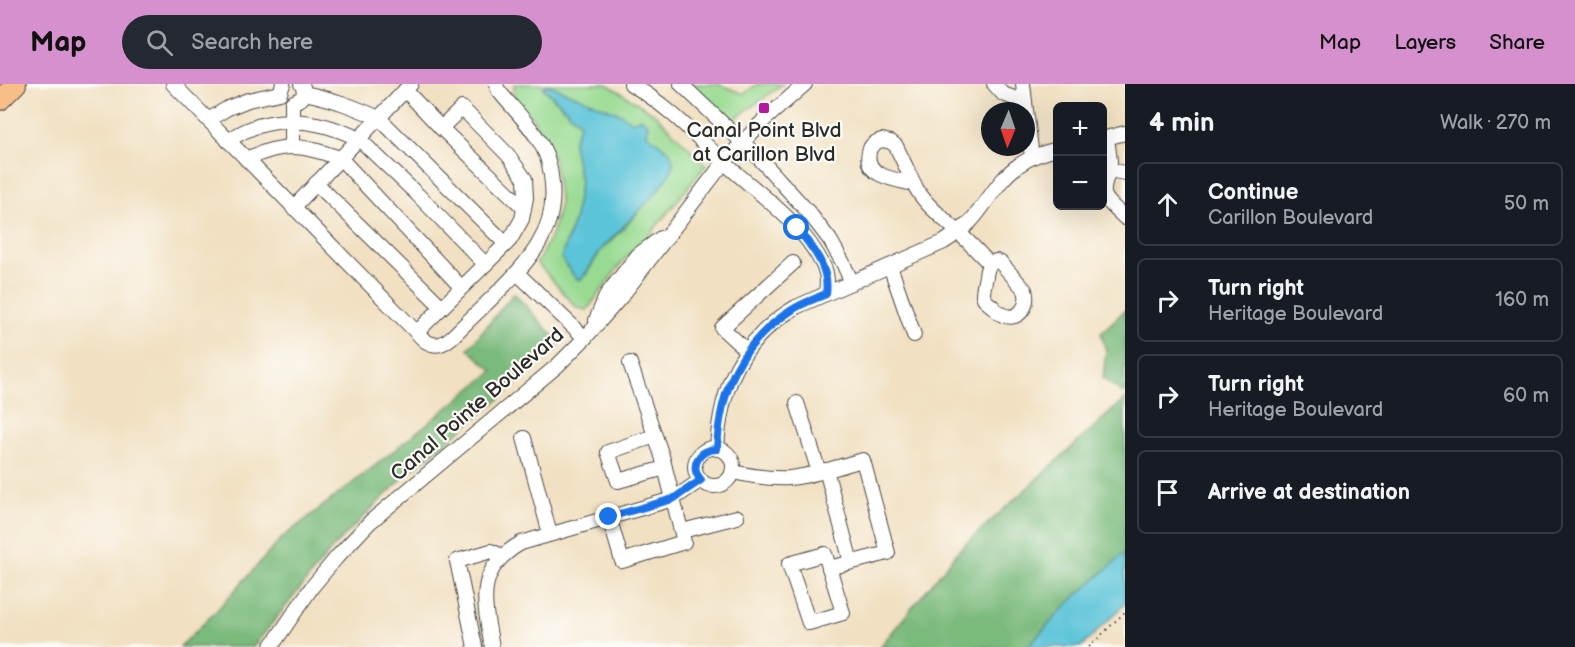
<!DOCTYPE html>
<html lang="en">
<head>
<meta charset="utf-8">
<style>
  body { margin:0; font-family:"Balsamiq Sans",sans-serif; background:#242831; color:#f1f3f6 }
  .controls { position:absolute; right:18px; top:18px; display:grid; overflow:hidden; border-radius:9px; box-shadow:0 6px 24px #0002 }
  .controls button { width:54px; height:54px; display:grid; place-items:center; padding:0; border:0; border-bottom:2px solid #363941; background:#171b24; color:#f1f3f6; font:30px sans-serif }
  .compass { position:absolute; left:981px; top:18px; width:54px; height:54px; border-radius:50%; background:#171b24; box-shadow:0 6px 24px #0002; rotate:182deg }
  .stop { position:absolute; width:18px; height:18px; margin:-14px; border:4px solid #1a73e8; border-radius:50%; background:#fff }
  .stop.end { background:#1a73e8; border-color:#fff; box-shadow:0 2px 6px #0008 }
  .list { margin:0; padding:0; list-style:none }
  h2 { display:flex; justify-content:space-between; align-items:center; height:78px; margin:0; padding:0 24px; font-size:26px }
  h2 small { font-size:20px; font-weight:400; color:#9ea1a6 }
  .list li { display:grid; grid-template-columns:39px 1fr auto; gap:18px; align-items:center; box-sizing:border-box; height:84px; margin:0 12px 12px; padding:0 12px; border:2px solid #363941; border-radius:9px }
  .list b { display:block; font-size:22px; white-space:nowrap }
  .list p { margin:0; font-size:20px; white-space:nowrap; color:#9ea1a6 }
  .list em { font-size:20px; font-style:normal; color:#9ea1a6 }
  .icon { flex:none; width:33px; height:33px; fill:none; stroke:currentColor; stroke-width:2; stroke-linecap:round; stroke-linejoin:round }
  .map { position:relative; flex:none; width:1125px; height:563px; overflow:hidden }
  header { display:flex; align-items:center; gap:36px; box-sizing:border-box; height:84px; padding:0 30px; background:#d690ce; color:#111 }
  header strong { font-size:28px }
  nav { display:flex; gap:33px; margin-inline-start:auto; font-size:21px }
  .search { width:420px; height:54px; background:#242831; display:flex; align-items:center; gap:15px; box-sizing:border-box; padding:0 21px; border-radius:33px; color:#9ea1a6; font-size:22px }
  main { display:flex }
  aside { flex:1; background:#171b24 }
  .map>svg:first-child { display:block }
</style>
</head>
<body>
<header>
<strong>Map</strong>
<div class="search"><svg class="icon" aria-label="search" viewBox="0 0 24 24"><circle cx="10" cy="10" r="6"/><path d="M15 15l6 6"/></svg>Search here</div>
<nav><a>Map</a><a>Layers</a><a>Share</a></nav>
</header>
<main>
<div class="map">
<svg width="1125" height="563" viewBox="0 0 1125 563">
  <rect width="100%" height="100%" fill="#fdfcf7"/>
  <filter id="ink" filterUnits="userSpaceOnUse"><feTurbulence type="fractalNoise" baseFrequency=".0167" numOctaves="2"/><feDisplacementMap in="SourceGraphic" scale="12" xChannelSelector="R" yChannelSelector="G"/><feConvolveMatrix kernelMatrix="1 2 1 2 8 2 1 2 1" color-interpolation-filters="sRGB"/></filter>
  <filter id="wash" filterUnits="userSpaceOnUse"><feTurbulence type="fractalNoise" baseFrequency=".008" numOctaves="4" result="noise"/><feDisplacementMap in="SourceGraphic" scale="24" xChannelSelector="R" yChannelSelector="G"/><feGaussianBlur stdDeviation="1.35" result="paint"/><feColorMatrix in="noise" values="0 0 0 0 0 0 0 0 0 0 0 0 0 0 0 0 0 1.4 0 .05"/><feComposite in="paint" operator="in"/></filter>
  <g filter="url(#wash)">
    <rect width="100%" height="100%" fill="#f1e0c1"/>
    <g fill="#98da91" stroke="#62825e" stroke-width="1.5" fill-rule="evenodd">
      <path d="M514,0h93l48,30 51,51 -62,77 -21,19 -36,49 -10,-2 -40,-45 15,-29 8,-31 -6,-43 -21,-42 -19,-19zM548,1l73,29 49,38 -3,27 -43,49 -23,22 -15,25 -25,-17 14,-40 5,-36 -7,-40 7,-19 -37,-35z"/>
      <polygon points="687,0 718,0 744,10 757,0 783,0 729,39"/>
    </g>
    <g fill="#7aba7b" stroke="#527253" stroke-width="1.5">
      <polygon points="514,209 560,259 497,317 409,388 335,461 253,563 180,563 218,525 283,453 377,380 493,287 468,265"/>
      <polygon points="1125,226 1125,310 1103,294 1106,267 1101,249"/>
      <polygon points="1125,315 1125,469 1073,515 1027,563 880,563 961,464"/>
    </g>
    <g fill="#5cc4d9" stroke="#447882" stroke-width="1.5">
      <path d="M548,1l73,29 11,8 9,-4 7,6 -1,10 23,18c1,3 4,10 3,13 -2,19 -58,68 -72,85 -8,10 -12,21 -21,30l-4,-1 -15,-21 14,-40 5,-36 -7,-40 7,-19 -37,-36z"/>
      <polygon points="1125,469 1125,520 1081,563 1027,563 1073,515"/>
    </g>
  </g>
  <g filter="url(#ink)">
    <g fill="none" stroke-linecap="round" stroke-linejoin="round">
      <defs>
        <g id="minor">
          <path d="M173,0l251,256c11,8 19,5 29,-4 14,-14 29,-28 43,-42 32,-32 61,-62 56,-110 -1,-12 -3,-25 -9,-36 -11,-22 -30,-39 -45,-58l-2,-6"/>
          <path d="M301,0l2,3 1,6c29,6 48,13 75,25l127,126"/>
          <path d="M631,0c36,21 65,52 95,80 35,32 77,59 98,103 4,9 3,18 2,27"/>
          <polyline points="681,0 759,74 810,130 830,156 843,179 852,199"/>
          <polyline points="994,0 1003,10 1025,18 1023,0"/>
          <polyline points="405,6 441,44 462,24 508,71 525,95 526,114 522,135 510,156 417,248"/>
          <polyline points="1025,18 1032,73"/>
          <polyline points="208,36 228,24 248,16 280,9 283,0"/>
          <polyline points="441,44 524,124"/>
          <polyline points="1107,54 1110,77 1109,86"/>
          <polyline points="1102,55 1125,49"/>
          <path d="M882,56l9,2 5,4 18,38c-16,-4 -51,-7 -45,-32 1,-7 6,-10 13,-12z"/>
          <path d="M228,57c40,-29 89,-23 131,-2l59,56 67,69"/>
          <polyline points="292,63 292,19 302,14 304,9"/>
          <path d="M246,75c14,-6 31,-12 47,-12 15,0 32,6 47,11l121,129"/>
          <path d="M1125,89l-16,-3c-11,29 -4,28 16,48"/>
          <polyline points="316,99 441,222"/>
          <path d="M914,100c10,21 29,33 45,49 11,10 21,21 31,31"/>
          <polyline points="293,124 411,0"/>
          <path d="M996,177l5,2 24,27c5,15 -6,32 -22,25 -5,-2 -8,-5 -11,-9 -4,-3 -8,-6 -9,-11 0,-6 2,-13 3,-19 1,-8 2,-12 10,-15z"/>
          <polyline points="890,182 914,251"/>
          <polyline points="517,189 585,254"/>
          <polyline points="596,236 607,210 638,171 661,154"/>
          <polyline points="747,267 722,244 793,179"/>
          <polyline points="797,319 819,388"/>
          <polyline points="655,352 608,368 618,397 665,384"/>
          <polyline points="524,354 550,450"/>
          <circle cx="714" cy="383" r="19"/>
          <path d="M717,365c3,-61 24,-110 79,-142l148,-65c9,-6 18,-12 26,-20 17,-18 28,-43 49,-57 11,-8 25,-13 39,-16"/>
          <polyline points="826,386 851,478"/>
          <path d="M733,388c18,4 37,7 56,6 25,-2 50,-12 74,-18l25,93 -59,15"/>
          <polyline points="609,433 622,477 684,458 662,372 630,279"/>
          <polyline points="682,447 737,433"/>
          <polygon points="825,470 843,529 809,539 789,480"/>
          <polyline points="271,563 312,503 337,473 370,438 557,282 585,254 621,213 724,78 763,37 805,0"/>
          <polyline points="475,563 457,477 491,467 502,472"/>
          <path d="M492,563c-8,-45 -18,-77 29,-104l152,-44 28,-19"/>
        </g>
        <polyline id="highway" points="0,16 16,0"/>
      </defs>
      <use href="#minor" stroke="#494642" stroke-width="16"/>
      <use href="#highway" stroke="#494642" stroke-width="22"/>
      <polyline stroke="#494642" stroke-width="2" stroke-dasharray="1.5 4.5" stroke-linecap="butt" points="1089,563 1125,528"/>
      <use href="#minor" stroke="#fff" stroke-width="14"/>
      <use href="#highway" stroke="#f7be87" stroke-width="20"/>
    </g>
  </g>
  <g fill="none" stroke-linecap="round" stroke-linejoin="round" filter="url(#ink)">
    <path stroke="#1a73e8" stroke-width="8" d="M609,433l64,-18 28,-19c-13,-14 -1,-31 16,-31 3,-60 23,-106 75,-139 10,-7 23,-11 34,-16 4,-27 -13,-45 -29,-66"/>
  </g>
  <rect fill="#b5179e" stroke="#fdfcf7" stroke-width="2" x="758" y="18" width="12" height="12" rx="3"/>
  <g text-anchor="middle" stroke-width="4.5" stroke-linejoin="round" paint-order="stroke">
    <g font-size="21" fill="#2b2b2b" stroke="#fdfcf7">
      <text x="764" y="53">Canal Point Blvd<tspan x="764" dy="24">at Carillon Blvd</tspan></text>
    </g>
    <g font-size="21" fill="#2b2b2b" stroke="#fdfcf7">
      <text transform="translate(477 320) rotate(-41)" y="7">Canal Pointe Boulevard</text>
    </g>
  </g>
</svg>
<div class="controls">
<button>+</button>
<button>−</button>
</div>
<svg class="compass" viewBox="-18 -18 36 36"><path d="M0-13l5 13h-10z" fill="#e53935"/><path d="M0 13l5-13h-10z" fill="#9ea1a6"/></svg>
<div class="stop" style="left:797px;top:144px"></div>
<div class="stop end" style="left:609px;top:433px"></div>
</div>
<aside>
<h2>4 min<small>Walk · 270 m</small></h2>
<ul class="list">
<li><svg class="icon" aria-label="ahead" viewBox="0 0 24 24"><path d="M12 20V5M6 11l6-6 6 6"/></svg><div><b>Continue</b><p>Carillon Boulevard</p></div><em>50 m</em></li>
<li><svg class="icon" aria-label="right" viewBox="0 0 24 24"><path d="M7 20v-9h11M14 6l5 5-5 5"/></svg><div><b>Turn right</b><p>Heritage Boulevard</p></div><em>160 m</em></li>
<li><svg class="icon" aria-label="right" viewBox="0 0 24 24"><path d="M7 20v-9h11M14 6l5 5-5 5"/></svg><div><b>Turn right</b><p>Heritage Boulevard</p></div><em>60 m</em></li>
<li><svg class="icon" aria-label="arrive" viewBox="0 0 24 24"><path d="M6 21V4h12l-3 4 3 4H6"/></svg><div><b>Arrive at destination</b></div></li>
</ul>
</aside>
</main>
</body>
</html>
